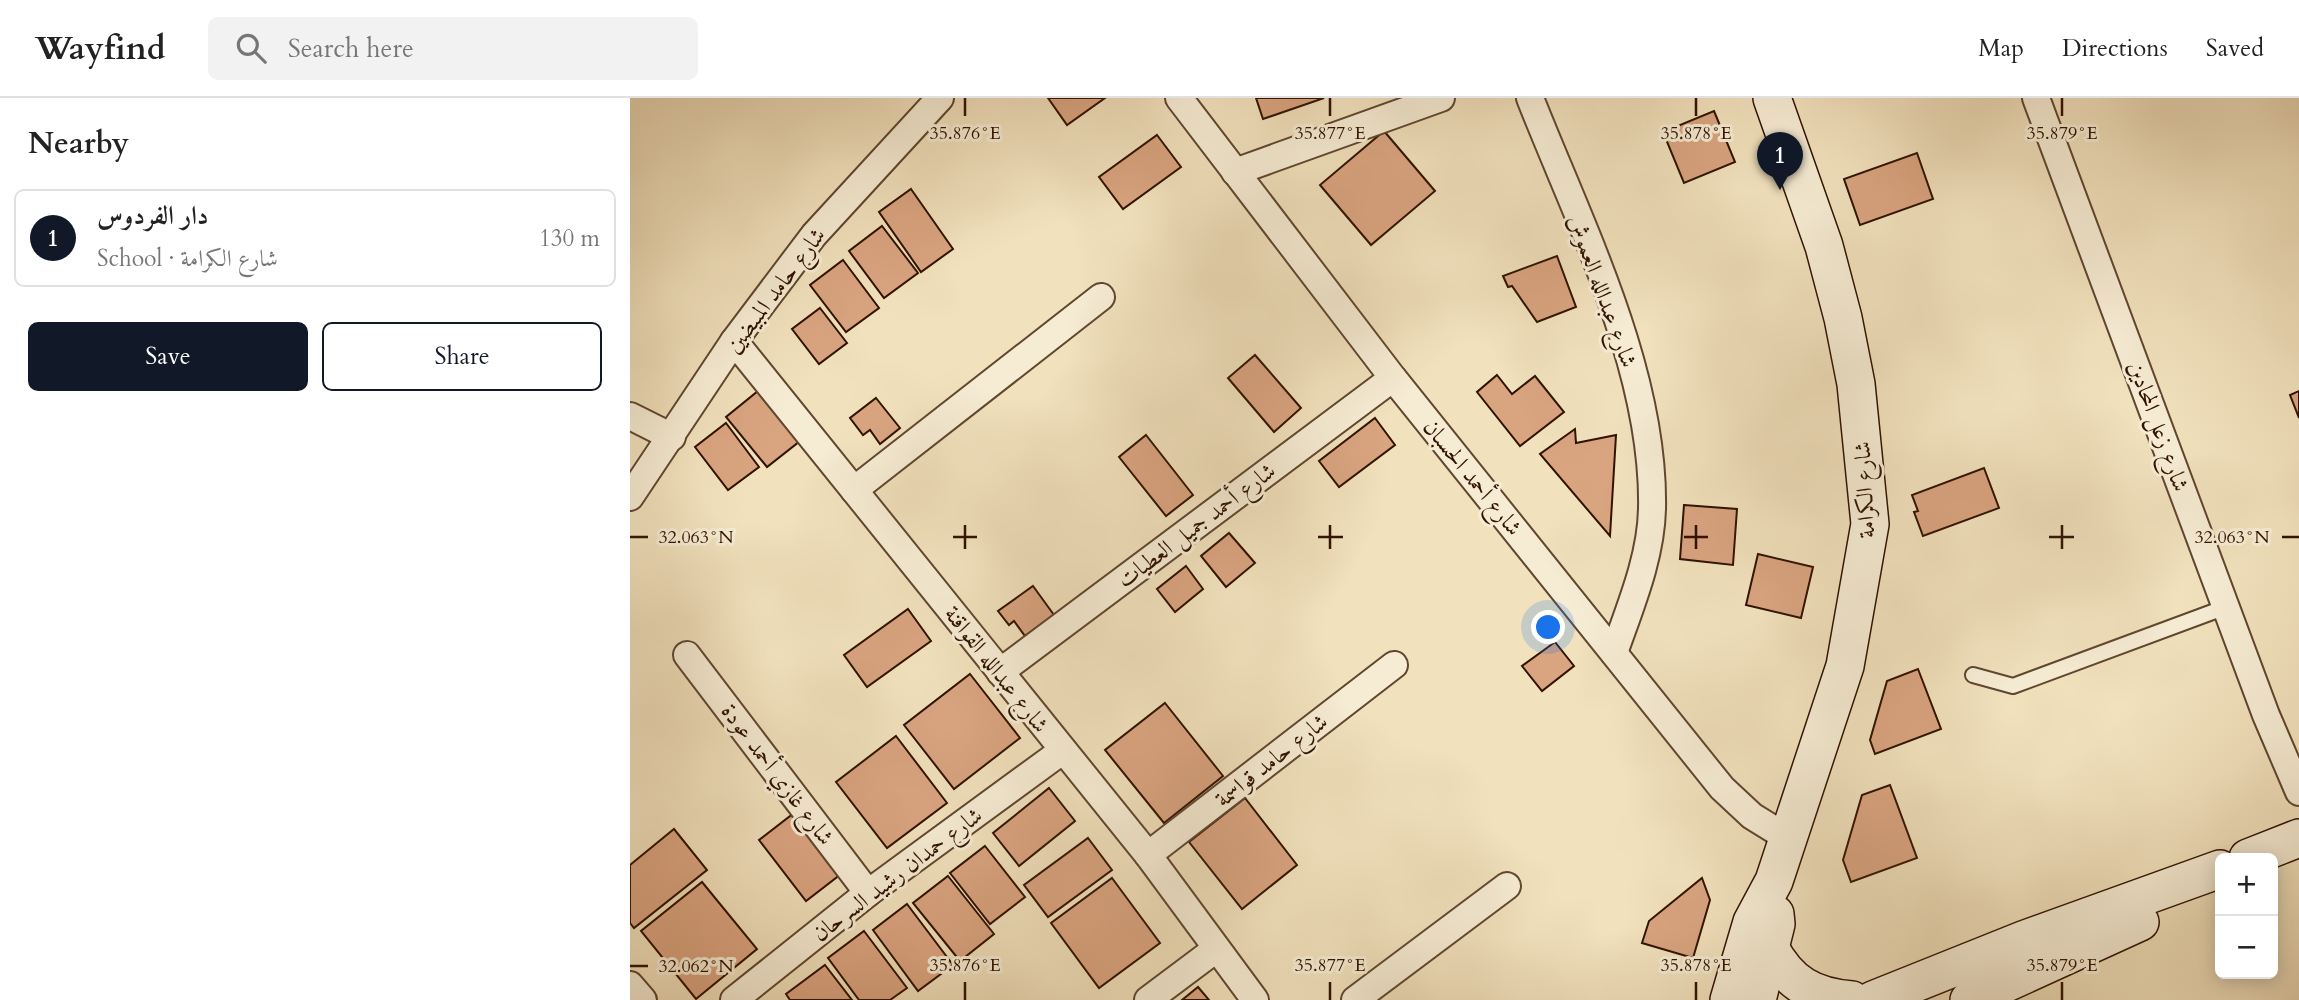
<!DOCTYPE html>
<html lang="en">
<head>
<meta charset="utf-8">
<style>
  body { margin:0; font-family:Cardo,Amiri,serif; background:#f2f2f2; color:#222 }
  .controls { position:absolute; right:21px; bottom:21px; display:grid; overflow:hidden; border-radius:10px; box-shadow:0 4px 18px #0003 }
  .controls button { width:63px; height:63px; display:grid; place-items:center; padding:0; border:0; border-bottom:2px solid #e0e0e0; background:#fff; color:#222; font:35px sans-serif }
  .you { position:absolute; left:919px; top:530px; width:24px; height:24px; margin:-18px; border:5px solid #fff; border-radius:50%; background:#1a73e8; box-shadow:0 0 0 10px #1a73e833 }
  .badge { display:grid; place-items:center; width:46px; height:46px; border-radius:50%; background:#111827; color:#fff; font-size:23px; font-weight:700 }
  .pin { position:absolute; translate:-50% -58px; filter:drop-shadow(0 2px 4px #0008) }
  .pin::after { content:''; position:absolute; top:37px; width:24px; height:21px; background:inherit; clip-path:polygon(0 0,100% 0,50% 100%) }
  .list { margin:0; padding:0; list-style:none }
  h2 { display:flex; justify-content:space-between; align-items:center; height:91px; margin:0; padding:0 28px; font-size:30px }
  h2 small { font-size:23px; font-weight:400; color:#767676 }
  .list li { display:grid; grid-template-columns:46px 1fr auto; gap:21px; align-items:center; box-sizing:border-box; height:98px; margin:0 14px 14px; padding:0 14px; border:2px solid #e0e0e0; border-radius:10px }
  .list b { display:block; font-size:26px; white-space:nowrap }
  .list p { margin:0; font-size:23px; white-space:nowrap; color:#767676 }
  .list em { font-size:23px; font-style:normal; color:#767676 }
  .actions { display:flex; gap:14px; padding:21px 28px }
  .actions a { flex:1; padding:16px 0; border:2px solid #111827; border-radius:10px; text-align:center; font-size:24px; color:#111827 }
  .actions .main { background:#111827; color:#fff }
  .icon { flex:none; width:38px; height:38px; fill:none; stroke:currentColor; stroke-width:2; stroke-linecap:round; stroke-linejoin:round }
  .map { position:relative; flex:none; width:1669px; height:902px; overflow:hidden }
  header { display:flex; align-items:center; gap:42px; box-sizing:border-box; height:98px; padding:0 35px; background:#fff; border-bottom:2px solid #e0e0e0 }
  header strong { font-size:33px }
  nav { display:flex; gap:38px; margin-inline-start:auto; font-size:24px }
  .search { width:490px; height:63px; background:#f2f2f2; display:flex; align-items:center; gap:18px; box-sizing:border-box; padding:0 24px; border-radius:10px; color:#767676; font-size:26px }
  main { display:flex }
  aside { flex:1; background:#fff }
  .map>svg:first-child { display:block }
</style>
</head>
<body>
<header>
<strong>Wayfind</strong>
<div class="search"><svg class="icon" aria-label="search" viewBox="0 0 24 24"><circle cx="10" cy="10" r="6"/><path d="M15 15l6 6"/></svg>Search here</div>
<nav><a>Map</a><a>Directions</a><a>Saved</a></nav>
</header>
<main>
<aside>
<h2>Nearby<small></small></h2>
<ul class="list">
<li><span class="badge">1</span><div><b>دار الفردوس</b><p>School · شارع الكرامة</p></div><em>130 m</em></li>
</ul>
<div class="actions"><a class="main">Save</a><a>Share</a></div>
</aside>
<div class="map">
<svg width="1669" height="902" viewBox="0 0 1669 902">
  <rect width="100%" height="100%" fill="#f1e1bd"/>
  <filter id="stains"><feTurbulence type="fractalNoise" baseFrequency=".00286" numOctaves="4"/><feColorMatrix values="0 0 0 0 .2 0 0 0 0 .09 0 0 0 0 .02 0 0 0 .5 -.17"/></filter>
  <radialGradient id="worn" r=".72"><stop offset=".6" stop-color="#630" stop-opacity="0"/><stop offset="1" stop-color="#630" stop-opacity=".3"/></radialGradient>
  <g fill="#d9a480" stroke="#301200" stroke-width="2">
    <polygon points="418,0 475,0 437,27"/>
    <polygon points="626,0 694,0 633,21"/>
    <polygon points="1084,13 1105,64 1054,85 1033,34"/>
    <polygon points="754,33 805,93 741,147 690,87"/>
    <polygon points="527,37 551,69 493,111 469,79"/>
    <polygon points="1287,55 1303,101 1230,127 1214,81"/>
    <polygon points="281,91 323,151 291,174 249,114"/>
    <polygon points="252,128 288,175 254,200 219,153"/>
    <polygon points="927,158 946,209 907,224 882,188 878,189 873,178"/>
    <polygon points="213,162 249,210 216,234 180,187"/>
    <polygon points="190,210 217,245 189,266 162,231"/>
    <polygon points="625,257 671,310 644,334 598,280"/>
    <polygon points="867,277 882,296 905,278 934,314 890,348 847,294"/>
    <polygon points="128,293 170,343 137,369 96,319"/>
    <polygon points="1669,293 1669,320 1660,297"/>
    <polygon points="246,300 270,330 250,346 240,332 233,337 220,320"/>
    <polygon points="745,320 765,347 709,389 689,363"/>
    <polygon points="96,325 129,369 98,392 65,349"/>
    <polygon points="945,331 946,345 986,337 980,438 910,356"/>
    <polygon points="516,337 563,397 536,418 489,359"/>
    <polygon points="1354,370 1369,410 1293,438 1284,414 1288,413 1282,397"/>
    <polygon points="1054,407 1107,411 1103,467 1050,461"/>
    <polygon points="599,435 625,465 596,489 571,458"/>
    <polygon points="1128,456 1183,469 1171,520 1116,507"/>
    <polygon points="556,468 573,491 545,514 527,491"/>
    <polygon points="403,488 424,517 395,538 384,523 379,527 368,513"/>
    <polygon points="278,511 301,543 237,589 214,557"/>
    <polygon points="925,544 944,568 912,593 892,568"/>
    <polygon points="1288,571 1311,631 1245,656 1240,642 1257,583"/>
    <polygon points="340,576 390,640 324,691 274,627"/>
    <polygon points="535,605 593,678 534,725 475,652"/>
    <polygon points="266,638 317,705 257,750 206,684"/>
    <polygon points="1260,687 1287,760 1221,784 1213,762 1232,697"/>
    <polygon points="419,690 445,723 389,768 363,735"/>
    <polygon points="615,700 667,767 612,811 559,744"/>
    <polygon points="164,715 211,776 176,803 129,742"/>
    <polygon points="44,731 77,772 4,830 0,825 0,767"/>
    <polygon points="458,740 482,772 418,819 394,787"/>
    <polygon points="355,748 395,799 360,826 320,775"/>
    <polygon points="318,778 364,836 330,863 283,805"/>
    <polygon points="482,780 530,845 469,890 421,825"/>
    <polygon points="1072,780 1080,802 1063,860 1012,845 1019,823"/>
    <polygon points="72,784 127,851 66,901 11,833"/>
    <polygon points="277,806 323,867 288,893 243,832"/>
    <polygon points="234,833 277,890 260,902 229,902 198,860"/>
    <polygon points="195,867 222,902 160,902 156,896"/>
    <polygon points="568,889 579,902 552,902"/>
  </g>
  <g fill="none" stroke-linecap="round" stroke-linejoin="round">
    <defs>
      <polyline id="lane" points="1343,577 1383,588 1596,509"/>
      <g id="street">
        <polyline points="549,0 763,280 1092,690 1122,718 1156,739"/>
        <path d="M900,0c50,127 125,273 122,411 -1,49 -22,98 -38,144"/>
        <polyline points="1406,0 1636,617 1669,694"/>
        <polyline points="605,74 811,0"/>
        <polyline points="104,243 518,757 625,902"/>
        <polyline points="0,318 42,339"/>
        <polyline points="224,392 471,199"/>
        <polyline points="0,399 104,243 184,137 310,0"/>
        <polyline points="57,557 238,795"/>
        <polyline points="370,574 763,280"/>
        <polyline points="518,757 764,567"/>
        <polyline points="0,887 13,902"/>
        <polyline points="104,902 238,795 432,653"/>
        <polyline points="518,902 586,851"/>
        <polyline points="725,902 877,788"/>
      </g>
      <g id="secondary">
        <polyline points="1618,760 1669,740"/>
        <path d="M1140,850c19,35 42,49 82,52"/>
        <polyline points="1099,902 1122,824 1144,783 1215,568 1240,426 1226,286 1213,220 1194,148 1142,0"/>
        <polyline points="1127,902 1146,826 1145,816"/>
        <polyline points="1243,902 1393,842 1590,771"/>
        <polyline points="1339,902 1510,824"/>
      </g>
    </defs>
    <use href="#lane" stroke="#60462f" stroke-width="18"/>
    <use href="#street" stroke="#60462f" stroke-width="30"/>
    <use href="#secondary" stroke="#301200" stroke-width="40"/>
    <use href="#lane" stroke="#f6ecd4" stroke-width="14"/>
    <use href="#street" stroke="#f6ecd4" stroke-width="26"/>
    <use href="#secondary" stroke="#f6ecd4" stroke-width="37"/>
  </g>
  <path fill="none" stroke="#301200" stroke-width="2.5" d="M335,0v18M700,0v18M1066,0v18M1432,0v18M335,427v24M700,427v24M1066,427v24M1432,427v24M0,439h18M323,439h24M688,439h25M1054,439h24M1419,439h25M1652,439h17M0,868h18M335,884v18M700,884v18M1066,884v18M1432,884v18"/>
  <g text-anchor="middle" stroke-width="6" stroke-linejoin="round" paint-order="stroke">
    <g font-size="23" fill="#301200" stroke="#f6ecd4">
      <text transform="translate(145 192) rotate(-53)" y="8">شارع حامد المبيضين</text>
      <text transform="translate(973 193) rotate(70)" y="8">شارع عبدالله العموش</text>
      <text transform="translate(1529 328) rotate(70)" y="8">شارع زعل المحادين</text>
      <text transform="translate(843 379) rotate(51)" y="8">شارع أحمد الحسبان</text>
      <text transform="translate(1234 392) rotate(-93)" y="8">شارع الكرامة</text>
      <text transform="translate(566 427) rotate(-37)" y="8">شارع أحمد جميل العطيات</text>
      <text transform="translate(367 571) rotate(52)" y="8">شارع عبدالله القواقنة</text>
      <text transform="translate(641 662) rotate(-38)" y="8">شارع حامد قواسمة</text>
      <text transform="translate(148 676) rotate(53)" y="8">شارع غازي أحمد عودة</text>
      <text transform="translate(267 776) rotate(-37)" y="8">شارع حمدان رشيد السرحان</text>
    </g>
  </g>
  <g font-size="18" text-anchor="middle" fill="#301200" stroke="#f6ecd4" stroke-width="6" stroke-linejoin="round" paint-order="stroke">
    <text x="335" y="41">35.876°E</text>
    <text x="700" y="41">35.877°E</text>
    <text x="1066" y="41">35.878°E</text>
    <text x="1432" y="41">35.879°E</text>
    <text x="66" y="445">32.063°N</text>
    <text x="1602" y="445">32.063°N</text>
    <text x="335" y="873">35.876°E</text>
    <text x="700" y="873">35.877°E</text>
    <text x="1066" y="873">35.878°E</text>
    <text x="1432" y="873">35.879°E</text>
    <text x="66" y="874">32.062°N</text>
  </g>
  <rect width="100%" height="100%" filter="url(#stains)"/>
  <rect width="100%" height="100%" fill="url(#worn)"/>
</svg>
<div class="controls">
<button>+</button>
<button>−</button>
</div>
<div class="you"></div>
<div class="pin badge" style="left:1150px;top:92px">1</div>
</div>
</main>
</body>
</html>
